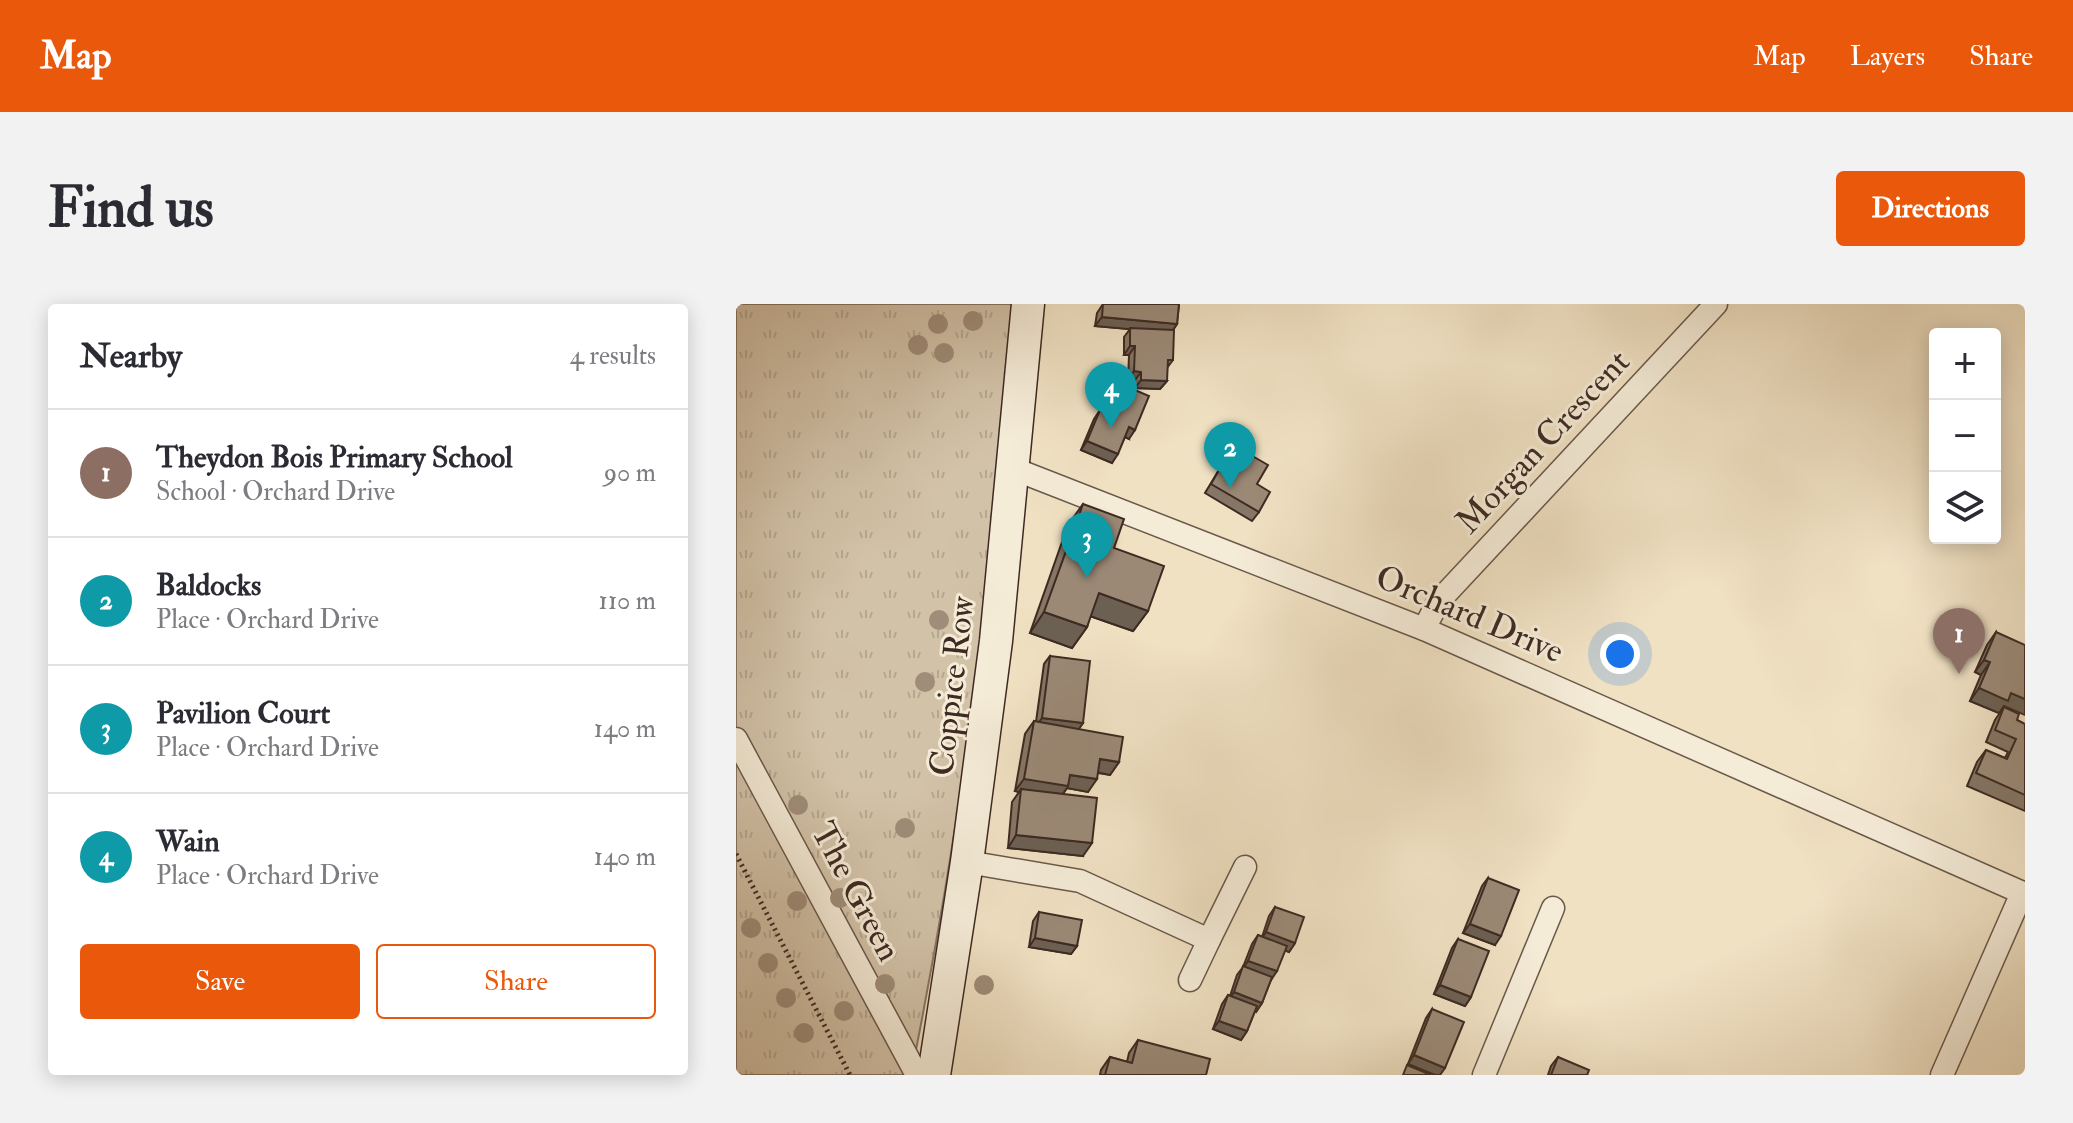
<!DOCTYPE html>
<html lang="en">
<head>
<meta charset="utf-8">
<style>
  body { margin:0; font-family:"IM FELL Double Pica",serif; background:#f2f2f3; color:#2b2b33 }
  .controls { position:absolute; right:24px; top:24px; display:grid; overflow:hidden; border-radius:8px; box-shadow:0 4px 20px #0003 }
  .controls button { width:72px; height:72px; display:grid; place-items:center; padding:0; border:0; border-bottom:2px solid #e1e1e2; background:#fff; color:#2b2b33; font:40px sans-serif }
  .you { position:absolute; left:884px; top:350px; width:28px; height:28px; margin:-20px; border:6px solid #fff; border-radius:50%; background:#1a73e8; box-shadow:0 0 0 12px #1a73e833 }
  .badge { display:grid; place-items:center; width:52px; height:52px; border-radius:50%; background:#ea580c; color:#fff; font-size:26px; font-weight:700 }
  .pin { position:absolute; translate:-50% -66px; filter:drop-shadow(0 2px 4px #0008) }
  .pin::after { content:''; position:absolute; top:42px; width:28px; height:24px; background:inherit; clip-path:polygon(0 0,100% 0,50% 100%) }
  .list { margin:0; padding:0; list-style:none }
  h2 { display:flex; justify-content:space-between; align-items:center; height:104px; margin:0; padding:0 32px; font-size:34px }
  h2 small { font-size:26px; font-weight:400; color:#7c7c81 }
  .list li { display:grid; grid-template-columns:52px 1fr auto; gap:24px; align-items:center; box-sizing:border-box; height:128px; padding:0 32px; border-top:2px solid #e1e1e2 }
  .list b { display:block; font-size:30px; white-space:nowrap }
  .list p { margin:0; font-size:26px; white-space:nowrap; color:#7c7c81 }
  .list em { font-size:26px; font-style:normal; color:#7c7c81 }
  .actions { display:flex; gap:16px; padding:24px 32px }
  .actions a { flex:1; padding:18px 0; border:2px solid #ea580c; border-radius:8px; text-align:center; font-size:28px; color:#ea580c }
  .actions .main { background:#ea580c; color:#fff }
  .icon { flex:none; width:44px; height:44px; fill:none; stroke:currentColor; stroke-width:2; stroke-linecap:round; stroke-linejoin:round }
  .map { position:relative; flex:none; width:1289px; height:771px; overflow:hidden; border-radius:8px }
  header { display:flex; align-items:center; gap:48px; box-sizing:border-box; height:112px; padding:0 40px; background:#ea580c; color:#fff }
  header strong { font-size:38px }
  nav { display:flex; gap:44px; margin-inline-start:auto; font-size:28px }
  .intro { display:flex; align-items:center; justify-content:space-between; box-sizing:border-box; height:192px; padding:0 48px }
  h1 { margin:0; font-size:56px }
  .button { padding:20px 36px; border-radius:8px; background:#ea580c; color:#fff; font-size:28px; font-weight:700 }
  main { display:flex; gap:48px; padding:0 48px }
  aside { flex:1; background:#fff; border-radius:8px; box-shadow:0 4px 20px #0003 }
  .map>svg:first-child { display:block }
</style>
</head>
<body>
<header>
<strong>Map</strong>
<nav><a>Map</a><a>Layers</a><a>Share</a></nav>
</header>
<div class="intro"><h1>Find us</h1><a class="button">Directions</a></div>
<main>
<aside>
<h2>Nearby<small>4 results</small></h2>
<ul class="list">
<li><span class="badge" style="background:#8d6e63">1</span><div><b>Theydon Bois Primary School</b><p>School · Orchard Drive</p></div><em>90 m</em></li>
<li><span class="badge" style="background:#0f9aa8">2</span><div><b>Baldocks</b><p>Place · Orchard Drive</p></div><em>110 m</em></li>
<li><span class="badge" style="background:#0f9aa8">3</span><div><b>Pavilion Court</b><p>Place · Orchard Drive</p></div><em>140 m</em></li>
<li><span class="badge" style="background:#0f9aa8">4</span><div><b>Wain</b><p>Place · Orchard Drive</p></div><em>140 m</em></li>
</ul>
<div class="actions"><a class="main">Save</a><a>Share</a></div>
</aside>
<div class="map">
<svg width="1289" height="771" viewBox="0 0 1289 771">
  <defs>
    <pattern id="grass-tufts" width="24" height="20" patternUnits="userSpaceOnUse" patternTransform="scale(2)"><rect width="24" height="20" fill="#d2c2a8"/><path d="M3 7l-1-3M5 7V3M7 7l1-3M15 17l-1-3M17 17v-4M19 17l1-3" fill="none" stroke="#b5a790"/></pattern>
  </defs>
  <rect width="100%" height="100%" fill="#f0e1c3"/>
  <filter id="stains"><feTurbulence type="fractalNoise" baseFrequency=".0025" numOctaves="4"/><feColorMatrix values="0 0 0 0 .2 0 0 0 0 .09 0 0 0 0 .02 0 0 0 .5 -.17"/></filter>
  <radialGradient id="worn" r=".72"><stop offset=".6" stop-color="#630" stop-opacity="0"/><stop offset="1" stop-color="#630" stop-opacity=".3"/></radialGradient>
  <path fill="url(#grass-tufts)" stroke="#887665" stroke-width="2" d="M0,0h277c-17,259 -51,517 -102,771h-175z"/>
  <g fill="none" stroke-linecap="round" stroke-linejoin="round">
    <defs>
      <g id="minor">
        <polyline points="278,165 688,325 1289,590"/>
        <polyline points="688,325 702,298 980,0"/>
        <polyline points="0,435 181,771"/>
        <polyline points="231,558 344,577 473,636 509,563"/>
        <polyline points="454,676 473,636"/>
        <polyline points="748,771 817,604"/>
        <polyline points="1206,771 1286,589"/>
      </g>
      <polyline id="secondary" points="198,771 231,558 260,337 292,0"/>
    </defs>
    <use href="#minor" stroke="#6a584a" stroke-width="25"/>
    <use href="#secondary" stroke="#3e2a22" stroke-width="35"/>
    <polyline stroke="#3e2a22" stroke-width="5" stroke-dasharray="2 4" stroke-linecap="butt" points="0,550 114,771"/>
    <use href="#minor" stroke="#f5ecd8" stroke-width="22"/>
    <use href="#secondary" stroke="#f5ecd8" stroke-width="32"/>
  </g>
  <g fill="#9f8d79">
    <circle cx="237" cy="17" r="10"/>
    <circle cx="202" cy="20" r="10"/>
    <circle cx="182" cy="41" r="10"/>
    <circle cx="208" cy="49" r="10"/>
    <circle cx="203" cy="316" r="10"/>
    <circle cx="189" cy="378" r="10"/>
    <circle cx="62" cy="501" r="10"/>
    <circle cx="169" cy="524" r="10"/>
    <circle cx="104" cy="594" r="10"/>
    <circle cx="61" cy="597" r="10"/>
    <circle cx="15" cy="624" r="10"/>
    <circle cx="32" cy="659" r="10"/>
    <circle cx="149" cy="680" r="10"/>
    <circle cx="248" cy="681" r="10"/>
    <circle cx="50" cy="694" r="10"/>
    <circle cx="108" cy="707" r="10"/>
    <circle cx="68" cy="729" r="10"/>
  </g>
  <g fill="#857665" stroke="#3e2a22" stroke-width="2">
    <polygon points="367,0 443,0 441,20 437,26 437,56 431,64 431,77 424,85 399,84 399,76 392,76 393,51 388,51 388,33 394,25 359,22 361,9"/>
    <polygon points="380,78 393,135 389,133 376,159 345,146 358,115 364,106 366,107 374,87"/>
    <polygon points="506,146 521,180 523,208 516,217 469,189 483,166 491,171"/>
    <polygon points="347,200 412,307 397,327 354,312 351,323 336,344 294,329 332,221"/>
    <polygon points="1260,328 1268,402 1263,409 1234,397 1245,371 1239,368 1251,341"/>
    <polygon points="314,352 347,419 342,425 383,458 374,471 362,469 352,488 331,484 327,490 347,552 272,544 276,498 283,488 279,487 289,430 298,417 300,418 308,360"/>
    <polygon points="1268,403 1281,416 1289,420 1289,507 1231,482 1241,458 1250,446 1269,454 1272,448 1250,438 1259,416"/>
    <polygon points="752,574 759,641 727,629 746,582"/>
    <polygon points="539,603 559,639 553,648 549,646 535,676 526,699 520,708 519,707 511,727 505,736 477,725 486,700 492,691 494,692 501,671 507,663 516,640 522,631 526,633 533,612"/>
    <polygon points="303,608 341,642 335,650 293,643 297,617"/>
    <polygon points="722,635 735,693 729,702 698,690 716,644"/>
    <polygon points="696,705 704,771 699,771 672,760 690,714"/>
    <polygon points="402,736 470,771 364,771 365,766 374,753 391,758 393,749"/>
    <polygon points="822,753 851,771 812,771 815,762"/>
  </g>
  <g fill="#6c6053" stroke="#3e2a22" stroke-width="2">
    <polygon points="366,13 441,20 435,29 359,22"/>
    <polygon points="394,42 399,42 393,51 388,51"/>
    <polygon points="398,67 405,68 399,76 392,76"/>
    <polygon points="405,76 431,77 424,85 399,84"/>
    <polygon points="393,123 399,126 393,135 387,132"/>
    <polygon points="351,137 382,150 376,159 345,146"/>
    <polygon points="363,289 412,307 397,327 348,310"/>
    <polygon points="308,308 351,323 336,344 294,329"/>
    <polygon points="1248,356 1254,358 1245,371 1239,368"/>
    <polygon points="1243,384 1275,389 1289,395 1289,411 1268,402 1263,409 1234,397"/>
    <polygon points="306,414 347,419 341,428 300,422"/>
    <polygon points="364,455 383,458 374,471 355,467"/>
    <polygon points="334,471 361,475 352,488 331,484 323,495 285,485 283,488 279,487 288,475"/>
    <polygon points="280,531 356,539 347,552 272,544"/>
    <polygon points="734,620 765,632 759,641 727,629"/>
    <polygon points="530,628 559,639 553,648 524,637"/>
    <polygon points="299,634 341,642 335,650 293,643"/>
    <polygon points="512,657 541,667 535,676 506,666"/>
    <polygon points="704,681 735,693 729,702 698,690"/>
    <polygon points="498,688 526,699 520,708 492,697"/>
    <polygon points="483,717 511,727 505,736 477,725"/>
    <polygon points="678,751 709,764 704,771 699,771 672,760"/>
  </g>
  <g fill="#9b8976" stroke="#3e2a22" stroke-width="2">
    <polygon points="367,0 443,0 441,20 366,13"/>
    <polygon points="394,24 438,26 437,56 432,56 431,77 405,76 405,68 398,67 399,42 394,42"/>
    <polygon points="380,78 413,92 399,126 393,123 382,150 351,137 364,106 368,108"/>
    <polygon points="506,146 532,161 521,180 534,188 523,208 475,180 483,166 491,171"/>
    <polygon points="347,200 388,215 378,244 428,262 412,307 363,289 351,323 308,308"/>
    <polygon points="1260,328 1289,341 1289,395 1275,389 1272,397 1243,384 1254,358 1248,356"/>
    <polygon points="314,352 354,357 347,419 306,414"/>
    <polygon points="1268,403 1283,410 1281,416 1289,420 1289,491 1240,469 1250,446 1271,455 1280,435 1259,426"/>
    <polygon points="298,417 387,433 383,458 364,455 361,475 334,471 332,482 288,475"/>
    <polygon points="285,485 361,494 356,539 280,531"/>
    <polygon points="752,574 783,586 765,632 734,620"/>
    <polygon points="539,603 568,613 559,639 530,628"/>
    <polygon points="303,608 346,616 341,642 299,634"/>
    <polygon points="522,631 551,642 541,667 512,657"/>
    <polygon points="722,635 753,647 735,693 704,681"/>
    <polygon points="507,662 536,673 526,699 498,688"/>
    <polygon points="492,691 521,702 511,727 483,717"/>
    <polygon points="696,705 728,718 709,764 678,751"/>
    <polygon points="402,736 474,755 470,771 369,771 374,753 396,759"/>
    <polygon points="822,753 853,766 851,771 815,771"/>
    <polygon points="671,761 695,771 667,771"/>
  </g>
  <g text-anchor="middle" stroke-width="6" stroke-linejoin="round" paint-order="stroke">
    <g font-size="34" fill="#3e2a22" stroke="#f5ecd8">
      <text transform="translate(806 137) rotate(-47)" y="12">Morgan Crescent</text>
      <text transform="translate(734 309) rotate(23)" y="12">Orchard Drive</text>
      <text transform="translate(215 382) rotate(-83)" y="12">Coppice Row</text>
      <text transform="translate(121 587) rotate(62)" y="12">The Green</text>
    </g>
  </g>
  <rect width="100%" height="100%" filter="url(#stains)"/>
  <rect width="100%" height="100%" fill="url(#worn)"/>
</svg>
<div class="controls">
<button>+</button>
<button>−</button>
<button><svg class="icon" aria-label="layers" viewBox="0 0 24 24"><path d="M12 4l9 5-9 5-9-5zM3 14l9 5 9-5"/></svg></button>
</div>
<div class="you"></div>
<div class="pin badge" style="left:1223px;top:370px;background:#8d6e63">1</div>
<div class="pin badge" style="left:494px;top:184px;background:#0f9aa8">2</div>
<div class="pin badge" style="left:351px;top:274px;background:#0f9aa8">3</div>
<div class="pin badge" style="left:375px;top:124px;background:#0f9aa8">4</div>
</div>
</main>
</body>
</html>
